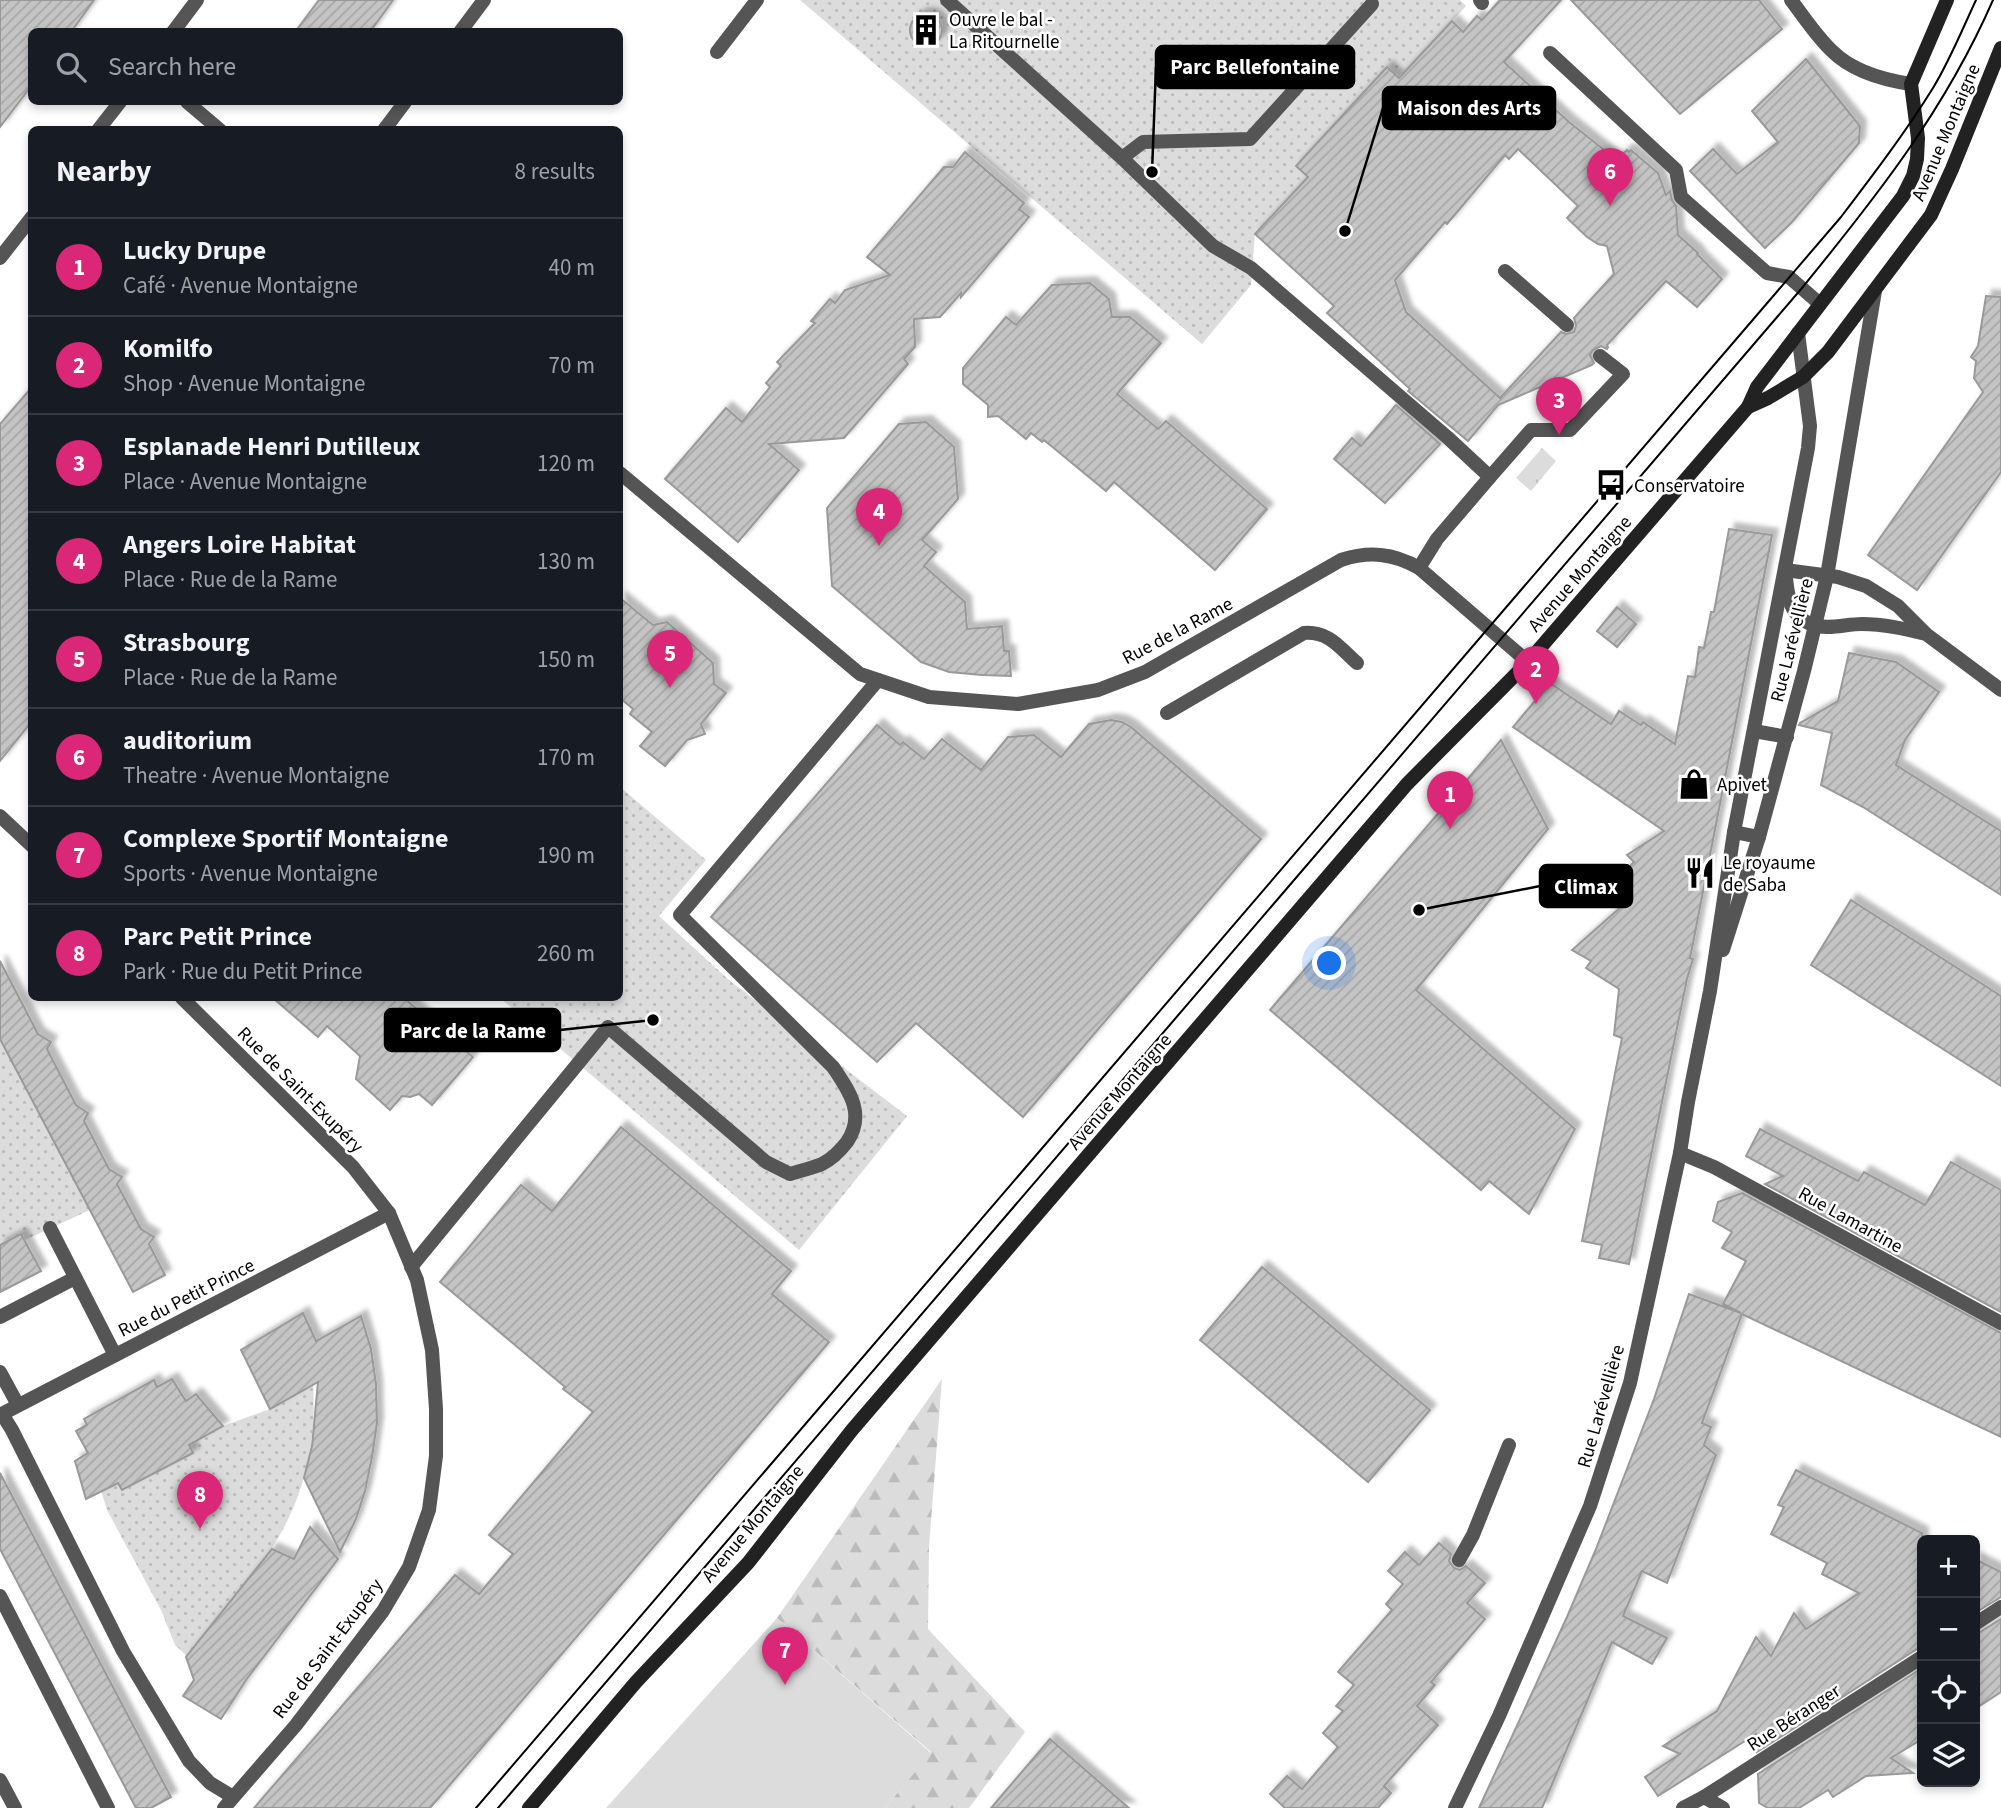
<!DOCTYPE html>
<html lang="en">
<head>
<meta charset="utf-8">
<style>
  body { margin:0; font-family:"Source Sans 3",sans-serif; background:#20242c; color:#f1f3f6 }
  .controls { position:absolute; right:21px; bottom:21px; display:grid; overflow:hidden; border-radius:10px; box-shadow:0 4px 10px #0003 }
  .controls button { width:63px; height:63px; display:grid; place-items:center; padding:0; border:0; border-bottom:2px solid #363941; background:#171b24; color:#f1f3f6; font:35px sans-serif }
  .you { position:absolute; left:1330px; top:964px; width:24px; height:24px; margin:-18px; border:5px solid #fff; border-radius:50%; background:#1a73e8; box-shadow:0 0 0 10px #1a73e833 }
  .badge { display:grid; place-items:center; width:46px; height:46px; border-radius:50%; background:#db2777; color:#fff; font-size:23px; font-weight:700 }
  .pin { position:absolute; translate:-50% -58px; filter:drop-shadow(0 2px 4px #0008) }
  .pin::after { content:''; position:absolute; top:37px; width:24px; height:21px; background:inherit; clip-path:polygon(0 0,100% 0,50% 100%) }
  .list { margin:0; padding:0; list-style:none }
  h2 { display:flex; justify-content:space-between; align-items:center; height:91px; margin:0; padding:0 28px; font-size:30px }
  h2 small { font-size:23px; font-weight:400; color:#9ea1a6 }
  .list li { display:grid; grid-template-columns:46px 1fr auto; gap:21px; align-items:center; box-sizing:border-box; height:98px; padding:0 28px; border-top:2px solid #363941 }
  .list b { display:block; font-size:26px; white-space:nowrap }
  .list p { margin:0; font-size:23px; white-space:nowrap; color:#9ea1a6 }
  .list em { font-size:23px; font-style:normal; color:#9ea1a6 }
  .icon { flex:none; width:38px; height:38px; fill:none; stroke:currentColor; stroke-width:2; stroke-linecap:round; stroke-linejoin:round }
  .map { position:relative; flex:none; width:2001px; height:1808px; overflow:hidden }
  .search { position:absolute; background:#171b24; box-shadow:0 4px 10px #0003; left:28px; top:28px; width:595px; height:77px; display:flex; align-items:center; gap:18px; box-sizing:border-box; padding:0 24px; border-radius:10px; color:#9ea1a6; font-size:26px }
  .panel { position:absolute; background:#171b24; box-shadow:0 4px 10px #0003; left:28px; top:126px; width:595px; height:875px; border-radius:10px }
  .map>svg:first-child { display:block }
</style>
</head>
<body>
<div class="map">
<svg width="2001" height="1808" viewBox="0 0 2001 1808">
  <defs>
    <pattern id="grass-tufts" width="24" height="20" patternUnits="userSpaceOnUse" patternTransform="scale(1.75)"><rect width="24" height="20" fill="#dcdcdc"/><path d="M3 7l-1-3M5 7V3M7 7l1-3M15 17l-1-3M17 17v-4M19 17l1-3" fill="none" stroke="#bbb"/></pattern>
    <pattern id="forest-firs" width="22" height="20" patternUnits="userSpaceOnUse" patternTransform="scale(1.75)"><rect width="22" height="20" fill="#dcdcdc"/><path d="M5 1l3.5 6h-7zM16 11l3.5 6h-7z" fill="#bbb"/></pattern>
    <pattern id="park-dots" width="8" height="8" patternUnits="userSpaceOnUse" patternTransform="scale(1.75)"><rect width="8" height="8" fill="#dcdcdc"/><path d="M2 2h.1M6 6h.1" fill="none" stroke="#bbb" stroke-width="1.8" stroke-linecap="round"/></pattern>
    <pattern id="building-hatch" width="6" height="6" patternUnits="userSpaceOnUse" patternTransform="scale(1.75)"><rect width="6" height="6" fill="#c4c4c4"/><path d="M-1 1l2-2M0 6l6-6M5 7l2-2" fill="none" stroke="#a7a7a7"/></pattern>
    <filter id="shadow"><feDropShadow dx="6" dy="-6" stdDeviation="2" flood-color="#0004"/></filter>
  </defs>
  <rect width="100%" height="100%" fill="#fff"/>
  <polygon fill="url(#grass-tufts)" points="1542,448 1556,461 1531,491 1516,478"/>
  <polygon fill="url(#forest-firs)" points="942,1379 929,1547 928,1629 1025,1732 969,1808 885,1808 931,1752 777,1618"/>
  <g fill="url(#park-dots)">
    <polygon points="800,0 1460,0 1466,6 1399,78 1296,166 1308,177 1255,234 1251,285 1202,344"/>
    <polygon points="620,787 706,860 659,916 729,980 907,1116 799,1250 500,998 620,998"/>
    <polygon points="0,1039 90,1210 25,1240 21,1234 0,1245"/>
    <path d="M313,1384c4,59 -9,116 -42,165 -8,12 -18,23 -27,34 -19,24 -38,49 -57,73l-12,-11 -14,-35 -54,-100 -6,-19 17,-8 5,7 69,-37 -3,-8 34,-19 47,-17z"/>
  </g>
  <polygon fill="#dcdcdc" points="777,1618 931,1753 885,1808 606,1808"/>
  <g fill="url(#building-hatch)" stroke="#999" stroke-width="2" fill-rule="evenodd" filter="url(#shadow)">
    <polygon points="0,0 94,0 71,32 32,32 32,85 0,127"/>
    <polygon points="319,0 393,0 370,32 295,32"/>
    <path d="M1500,0h61l-57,62 65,60 48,38 10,-10 2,2 2,-2 27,23 8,22 4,-4 2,9 4,6 2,29 20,18 -1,1 25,25 -25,28 -31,-26 -59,64 1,2 -1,2 -6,-3 -8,4 -3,5 4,8 -2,2 -94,40 -30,36 -60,-50 2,-2 -83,-76 7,-7 -79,-72 53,-57 -12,-11 91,-99 12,11 53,-57 11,11 14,-16 5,4zM1518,149l60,57 -11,12 20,19 11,7 9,2 7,28 -40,44 2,8 -2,6 -8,2 -5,-2 -61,66 -94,-86 -11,-32 50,-58 2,2 58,-69 4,4z"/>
    <polygon points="1571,0 1759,0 1782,29 1680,114"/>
    <circle cx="926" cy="30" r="16"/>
    <polygon points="1806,59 1860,126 1859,143 1792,222 1765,248 1690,171 1713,149 1737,174 1778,142 1752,111"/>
    <polygon points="965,152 1024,203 1019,209 1029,217 961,297 961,293 940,317 914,319 915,347 904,359 908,364 844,438 769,444 799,470 738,542 665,479 726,408 742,422 770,387 766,383 781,366 777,362 815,323 811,321 830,299 835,303 845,290 890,275 867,257 944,167 953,167"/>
    <polygon points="1090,283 1109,299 1112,317 1130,317 1161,343 1117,394 1158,429 1166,421 1267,509 1215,570 1114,482 1106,491 1044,440 1042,442 1031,433 1026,439 998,416 988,417 988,405 963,384 963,368 1006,317 1016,325 1052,285"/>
    <polygon points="1986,296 2001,297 2001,472 1917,590 1868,555 1983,392 1974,378 1976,361 1971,357 1978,346"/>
    <polygon points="32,387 32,721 0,761 0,424"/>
    <polygon points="1396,405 1440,444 1385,503 1334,459 1352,438 1361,446"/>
    <polygon points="926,422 954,447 958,499 922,540 936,552 924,566 965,602 967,629 1002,626 1004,651 1009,651 1011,676 982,675 949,672 921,662 832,586 827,508 899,424"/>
    <polygon points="1729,529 1772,535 1694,938 1690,958 1693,959 1687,979 1629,1264 1599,1258 1602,1245 1582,1241 1622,1038 1614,1035 1619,989 1586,968 1591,961 1572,950 1622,906 1605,890 1634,862 1627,855 1664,831 1513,727 1550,683 1611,724 1619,711 1641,725 1643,722 1675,744 1688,676 1695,677 1699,647 1704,648 1711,612 1714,612"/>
    <polygon points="620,598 653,625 667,622 713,663 714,684 726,693 701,724 705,734 687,740 665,766 640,746 652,732 630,714 633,709 620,698"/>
    <polygon points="1617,607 1636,624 1617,647 1597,631"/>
    <polygon points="1849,653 1896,662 1939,692 1905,740 1896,765 2001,831 2001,895 1863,807 1821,785 1832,733 1799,725 1800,723 1838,701"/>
    <polygon points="1111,720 1122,722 1131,727 1261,839 1023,1117 916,1023 877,1062 711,917 877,725 900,745 903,742 924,759 942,739 981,770 1008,737 1034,735 1061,757 1089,724"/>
    <polygon points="1501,740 1548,829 1416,990 1575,1129 1529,1214 1489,1181 1481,1190 1270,1010"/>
    <polygon points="1851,900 2001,996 2001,1086 1811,965"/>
    <polygon points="0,961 38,1034 51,1042 47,1049 76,1105 88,1113 84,1121 109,1169 122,1177 117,1184 141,1229 154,1237 149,1244 165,1275 133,1292 0,1039"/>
    <polygon points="273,998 404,998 473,1057 432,1105 419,1094 410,1097 402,1096 390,1110 356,1079 360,1056 327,1026 318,1037"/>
    <polygon points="621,1127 791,1271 772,1294 829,1342 430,1808 254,1808 455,1575 479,1594 513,1554 489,1535 593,1412 563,1389 565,1387 440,1282 521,1185 552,1211"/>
    <polygon points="1760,1129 1858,1181 1864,1172 1925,1205 1951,1162 2001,1190 2001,1312 1765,1184 1783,1176 1746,1156"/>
    <polygon points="1742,1193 2001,1333 2001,1437 1742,1314 1702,1423 1711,1427 1704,1445 1716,1455 1667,1583 1642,1571 1623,1616 1667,1638 1652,1664 1612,1642 1542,1808 1479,1808 1567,1617 1596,1549 1654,1399 1689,1294 1741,1313 1723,1304 1746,1261 1722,1248 1732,1232 1713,1221 1718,1202"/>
    <polygon points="21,1234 41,1271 0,1292 0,1245"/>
    <polygon points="1262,1267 1430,1410 1368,1482 1200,1340"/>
    <polygon points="303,1313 316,1341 361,1316 371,1349 376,1384 377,1423 372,1457 365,1491 356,1519 340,1552 304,1478 312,1446 318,1382 270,1409 241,1350"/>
    <polygon points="172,1379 186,1401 196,1394 223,1426 189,1445 193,1453 122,1490 118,1483 86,1499 75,1461 88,1453 76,1431 87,1425 84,1419 154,1380 157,1387"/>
    <polygon points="1796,1470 1922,1533 1922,1647 1917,1649 1757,1752 1756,1734 1658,1796 1645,1777 1680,1754 1663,1746 1717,1711 1756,1637 1771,1656 1794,1613 1806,1629 1859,1593 1822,1574 1827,1563 1771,1534 1784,1507 1778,1505"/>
    <polygon points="0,1473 171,1797 151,1808 136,1808 0,1549"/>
    <polygon points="310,1527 338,1559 246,1680 221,1719 183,1696 194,1680 186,1657 272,1549 294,1559"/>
    <polygon points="1439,1543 1451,1554 1449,1561 1454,1568 1460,1570 1466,1566 1485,1583 1467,1603 1485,1619 1431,1682 1435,1685 1417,1706 1438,1725 1384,1786 1391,1793 1378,1808 1285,1808 1270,1794 1287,1776 1302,1789 1338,1747 1323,1733 1343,1711 1336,1706 1354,1685 1338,1672 1392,1610 1386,1604 1403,1584 1388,1571 1405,1552 1419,1565"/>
    <polygon points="1975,1559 2001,1572 2001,1597 1975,1613"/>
    <polygon points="2001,1619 2001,1692 1975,1709 1975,1634 1980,1632"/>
    <polygon points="1922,1668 1922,1739 1891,1758 1913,1773 1866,1776 1833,1797 1828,1790 1799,1808 1768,1808 1759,1803 1758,1774"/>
    <polygon points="1050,1739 1129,1808 991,1808"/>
  </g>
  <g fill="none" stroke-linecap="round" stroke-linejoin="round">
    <g stroke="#555" stroke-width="14">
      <polyline points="947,0 1122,158 1213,246 1251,268 1447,437 1490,477 1437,539 1419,568"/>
      <polyline points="1480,0 1482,3"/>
      <polyline points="460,32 484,0"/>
      <polyline points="717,52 757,0"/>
      <polyline points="1550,53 1676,170 1681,197 1767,273 1789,277 1820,304"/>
      <polyline points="384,130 405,102"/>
      <polyline points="1122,158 1143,142 1250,139 1372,4"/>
      <polyline points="1505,271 1567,325"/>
      <polyline points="1490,477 1531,430 1570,430 1623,374 1600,356"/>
      <path d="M1167,713l137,-80c25,-2 36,15 53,30"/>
      <polyline points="1754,731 1787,737"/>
      <polyline points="1734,832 1759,837"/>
      <polyline points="50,1228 115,1355"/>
      <path d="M411,1267l197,-240 158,135 24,12c10,-3 22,-6 32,-10 10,-5 18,-13 25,-22 19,-28 2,-51 -14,-75l-153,-152 198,-235"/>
      <polyline points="0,1317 75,1278"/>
      <polyline points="0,1372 18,1405"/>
      <polyline points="2,1414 12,1430 123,1651 189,1761 210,1783 233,1797"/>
      <polyline points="1459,1560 1473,1535 1509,1445"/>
      <polyline points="0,1596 108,1808"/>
      <polyline points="0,1780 15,1808"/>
    </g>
    <g stroke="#555" stroke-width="14">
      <path d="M1791,0c13,17 25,36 41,51 20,20 52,29 79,33"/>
      <polyline points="173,32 197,0"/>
      <polyline points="187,102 220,130"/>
      <polyline points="98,130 120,102"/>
      <polyline points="0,258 32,217"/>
      <path d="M620,473l240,201 69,23 89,7 80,-14 47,-18 196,-112c28,-9 52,-7 78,8l109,94"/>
      <path d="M1926,634c-21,-5 -42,-10 -64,-10 -16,0 -34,6 -49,1 -6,-2 -14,-7 -18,-13 -8,-11 -8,-29 -10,-42l53,7 28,9 32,20 28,28 75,56"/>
      <polyline points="0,816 32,846"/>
      <polyline points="182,998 353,1167 389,1213 417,1280 432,1350 436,1409 436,1456 429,1510 409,1567 383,1611 296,1725 224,1808"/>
      <polyline points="1680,1153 1714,1167 2001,1323"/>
      <polyline points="0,1415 389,1213"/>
      <polyline points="1975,1624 2001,1607"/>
      <polyline points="1704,1797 1723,1808"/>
      <polyline points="1683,1808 1704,1797 1922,1657"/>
    </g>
    <g stroke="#555" stroke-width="14">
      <polyline points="1723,950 1759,837 1804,671 1827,576 1875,291"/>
      <polyline points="1455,1808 1499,1716 1590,1506 1630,1383 1680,1153 1688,1102 1710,991 1734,832 1808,448 1810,426 1798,333"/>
    </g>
    <g stroke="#222" stroke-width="14">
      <polyline points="1748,407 1768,398 1803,377 1828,352 1931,215 1952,169 2001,48"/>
      <polyline points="529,1808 636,1682 748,1563 852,1430 1407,784 1528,662 1748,407 1757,387 1903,196 1913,176 1917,159 1918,138 1911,84 1947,0"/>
    </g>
    <g stroke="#000" stroke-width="2">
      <path d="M476,1808l1365,-1591c32,-42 64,-84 92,-129 17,-28 29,-58 43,-88"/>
      <path d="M498,1808l1304,-1520c75,-92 143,-178 191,-288"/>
    </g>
  </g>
  <defs>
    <symbol id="building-bare" viewBox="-9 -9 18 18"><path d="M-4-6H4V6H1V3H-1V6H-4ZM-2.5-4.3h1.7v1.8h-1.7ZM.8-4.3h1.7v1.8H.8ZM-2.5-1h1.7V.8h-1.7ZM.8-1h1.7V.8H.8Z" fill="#000" stroke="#fff" stroke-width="2.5" paint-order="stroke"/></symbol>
    <symbol id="bus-bare" viewBox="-9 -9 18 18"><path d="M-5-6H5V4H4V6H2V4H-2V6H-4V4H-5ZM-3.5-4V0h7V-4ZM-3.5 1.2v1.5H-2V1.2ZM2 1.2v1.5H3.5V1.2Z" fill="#000" stroke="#fff" stroke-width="2.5" paint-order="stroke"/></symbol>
    <symbol id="shop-bare" viewBox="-9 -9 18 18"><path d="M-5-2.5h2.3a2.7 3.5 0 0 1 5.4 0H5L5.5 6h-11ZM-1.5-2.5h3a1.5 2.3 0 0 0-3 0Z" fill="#000" stroke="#fff" stroke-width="2.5" paint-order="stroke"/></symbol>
    <symbol id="restaurant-bare" viewBox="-9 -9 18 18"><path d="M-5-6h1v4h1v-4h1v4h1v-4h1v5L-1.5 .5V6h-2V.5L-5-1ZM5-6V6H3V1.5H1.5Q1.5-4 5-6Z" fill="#000" stroke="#fff" stroke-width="2.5" paint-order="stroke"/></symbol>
  </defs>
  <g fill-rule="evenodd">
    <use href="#building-bare" x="904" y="8" width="44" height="44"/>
    <use href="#bus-bare" x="1589" y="463" width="44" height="44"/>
    <use href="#shop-bare" x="1672" y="762" width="44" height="44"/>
    <use href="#restaurant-bare" x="1678" y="851" width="44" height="44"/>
  </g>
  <g text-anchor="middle" stroke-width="5" stroke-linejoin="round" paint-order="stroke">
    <g font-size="19" fill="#000" stroke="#fff" text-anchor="start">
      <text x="949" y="26">Ouvre le bal -<tspan x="949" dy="22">La Ritournelle</tspan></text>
      <text x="1634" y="492">Conservatoire</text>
      <text x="1717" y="791">Apivet</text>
      <text x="1723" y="869">Le royaume<tspan x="1723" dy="22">de Saba</tspan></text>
    </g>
    <g font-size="19" fill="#000" stroke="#fff">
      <text transform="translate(1945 132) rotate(-67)" y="7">Avenue Montaigne</text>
      <text transform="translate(1579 573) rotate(-49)" y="7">Avenue Montaigne</text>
      <text transform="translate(1177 630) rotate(-28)" y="7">Rue de la Rame</text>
      <text transform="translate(1791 640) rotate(-76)" y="7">Rue Larévellière</text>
      <text transform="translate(301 1089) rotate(45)" y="7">Rue de Saint-Exupéry</text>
      <text transform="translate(1119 1091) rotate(-49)" y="7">Avenue Montaigne</text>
      <text transform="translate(1851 1219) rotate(29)" y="7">Rue Lamartine</text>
      <text transform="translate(186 1297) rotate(-27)" y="7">Rue du Petit Prince</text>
      <text transform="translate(1600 1406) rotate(-74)" y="7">Rue Larévellière</text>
      <text transform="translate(752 1523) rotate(-50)" y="7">Avenue Montaigne</text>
      <text transform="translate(327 1648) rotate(-53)" y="7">Rue de Saint-Exupéry</text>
      <text transform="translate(1793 1717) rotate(-33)" y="7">Rue Béranger</text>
    </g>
  </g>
  <path fill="none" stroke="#000" stroke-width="2.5" d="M1152 172L1156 67M1345 231L1383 108M1419 910L1540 886M653 1020L560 1030"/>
  <g fill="#000" stroke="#fff" stroke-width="2.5">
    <circle cx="1152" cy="172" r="7"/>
    <circle cx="1345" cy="231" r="7"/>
    <circle cx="1419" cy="910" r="7"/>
    <circle cx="653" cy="1020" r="7"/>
  </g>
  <g fill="#000" stroke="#000" stroke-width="2.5">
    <rect x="1156" y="46" width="198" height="42" rx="7"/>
    <rect x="1383" y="87" width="172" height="42" rx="7"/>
    <rect x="1540" y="865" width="92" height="42" rx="7"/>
    <rect x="385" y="1009" width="175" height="42" rx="7"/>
  </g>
  <g font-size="21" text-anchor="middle" font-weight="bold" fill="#fff">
    <text x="1255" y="74">Parc Bellefontaine</text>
    <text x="1469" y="115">Maison des Arts</text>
    <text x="1586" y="894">Climax</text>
    <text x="473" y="1038">Parc de la Rame</text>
  </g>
</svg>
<div class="controls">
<button>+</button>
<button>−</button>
<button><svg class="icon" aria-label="locate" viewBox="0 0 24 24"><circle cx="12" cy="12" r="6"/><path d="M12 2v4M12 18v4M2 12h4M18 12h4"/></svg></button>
<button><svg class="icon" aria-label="layers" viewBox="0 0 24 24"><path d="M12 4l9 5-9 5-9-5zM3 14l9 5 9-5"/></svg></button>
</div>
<div class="you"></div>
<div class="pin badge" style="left:1450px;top:829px">1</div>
<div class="pin badge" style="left:1536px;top:704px">2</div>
<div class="pin badge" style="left:1559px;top:435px">3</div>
<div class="pin badge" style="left:879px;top:546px">4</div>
<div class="pin badge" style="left:670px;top:688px">5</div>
<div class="pin badge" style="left:1610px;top:206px">6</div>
<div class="pin badge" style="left:785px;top:1685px">7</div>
<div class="pin badge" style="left:200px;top:1529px">8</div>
<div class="search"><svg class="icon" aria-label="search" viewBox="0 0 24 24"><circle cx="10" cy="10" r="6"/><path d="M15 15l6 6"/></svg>Search here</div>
<section class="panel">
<h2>Nearby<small>8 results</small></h2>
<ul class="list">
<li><span class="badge">1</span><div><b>Lucky Drupe</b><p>Café · Avenue Montaigne</p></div><em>40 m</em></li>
<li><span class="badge">2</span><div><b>Komilfo</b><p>Shop · Avenue Montaigne</p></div><em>70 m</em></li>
<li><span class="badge">3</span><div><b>Esplanade Henri Dutilleux</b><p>Place · Avenue Montaigne</p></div><em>120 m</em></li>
<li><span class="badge">4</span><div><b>Angers Loire Habitat</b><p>Place · Rue de la Rame</p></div><em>130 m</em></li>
<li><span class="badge">5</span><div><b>Strasbourg</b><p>Place · Rue de la Rame</p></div><em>150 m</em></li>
<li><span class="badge">6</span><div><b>auditorium</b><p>Theatre · Avenue Montaigne</p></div><em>170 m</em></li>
<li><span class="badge">7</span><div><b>Complexe Sportif Montaigne</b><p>Sports · Avenue Montaigne</p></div><em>190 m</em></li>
<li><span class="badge">8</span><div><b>Parc Petit Prince</b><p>Park · Rue du Petit Prince</p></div><em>260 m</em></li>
</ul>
</section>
</div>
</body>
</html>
